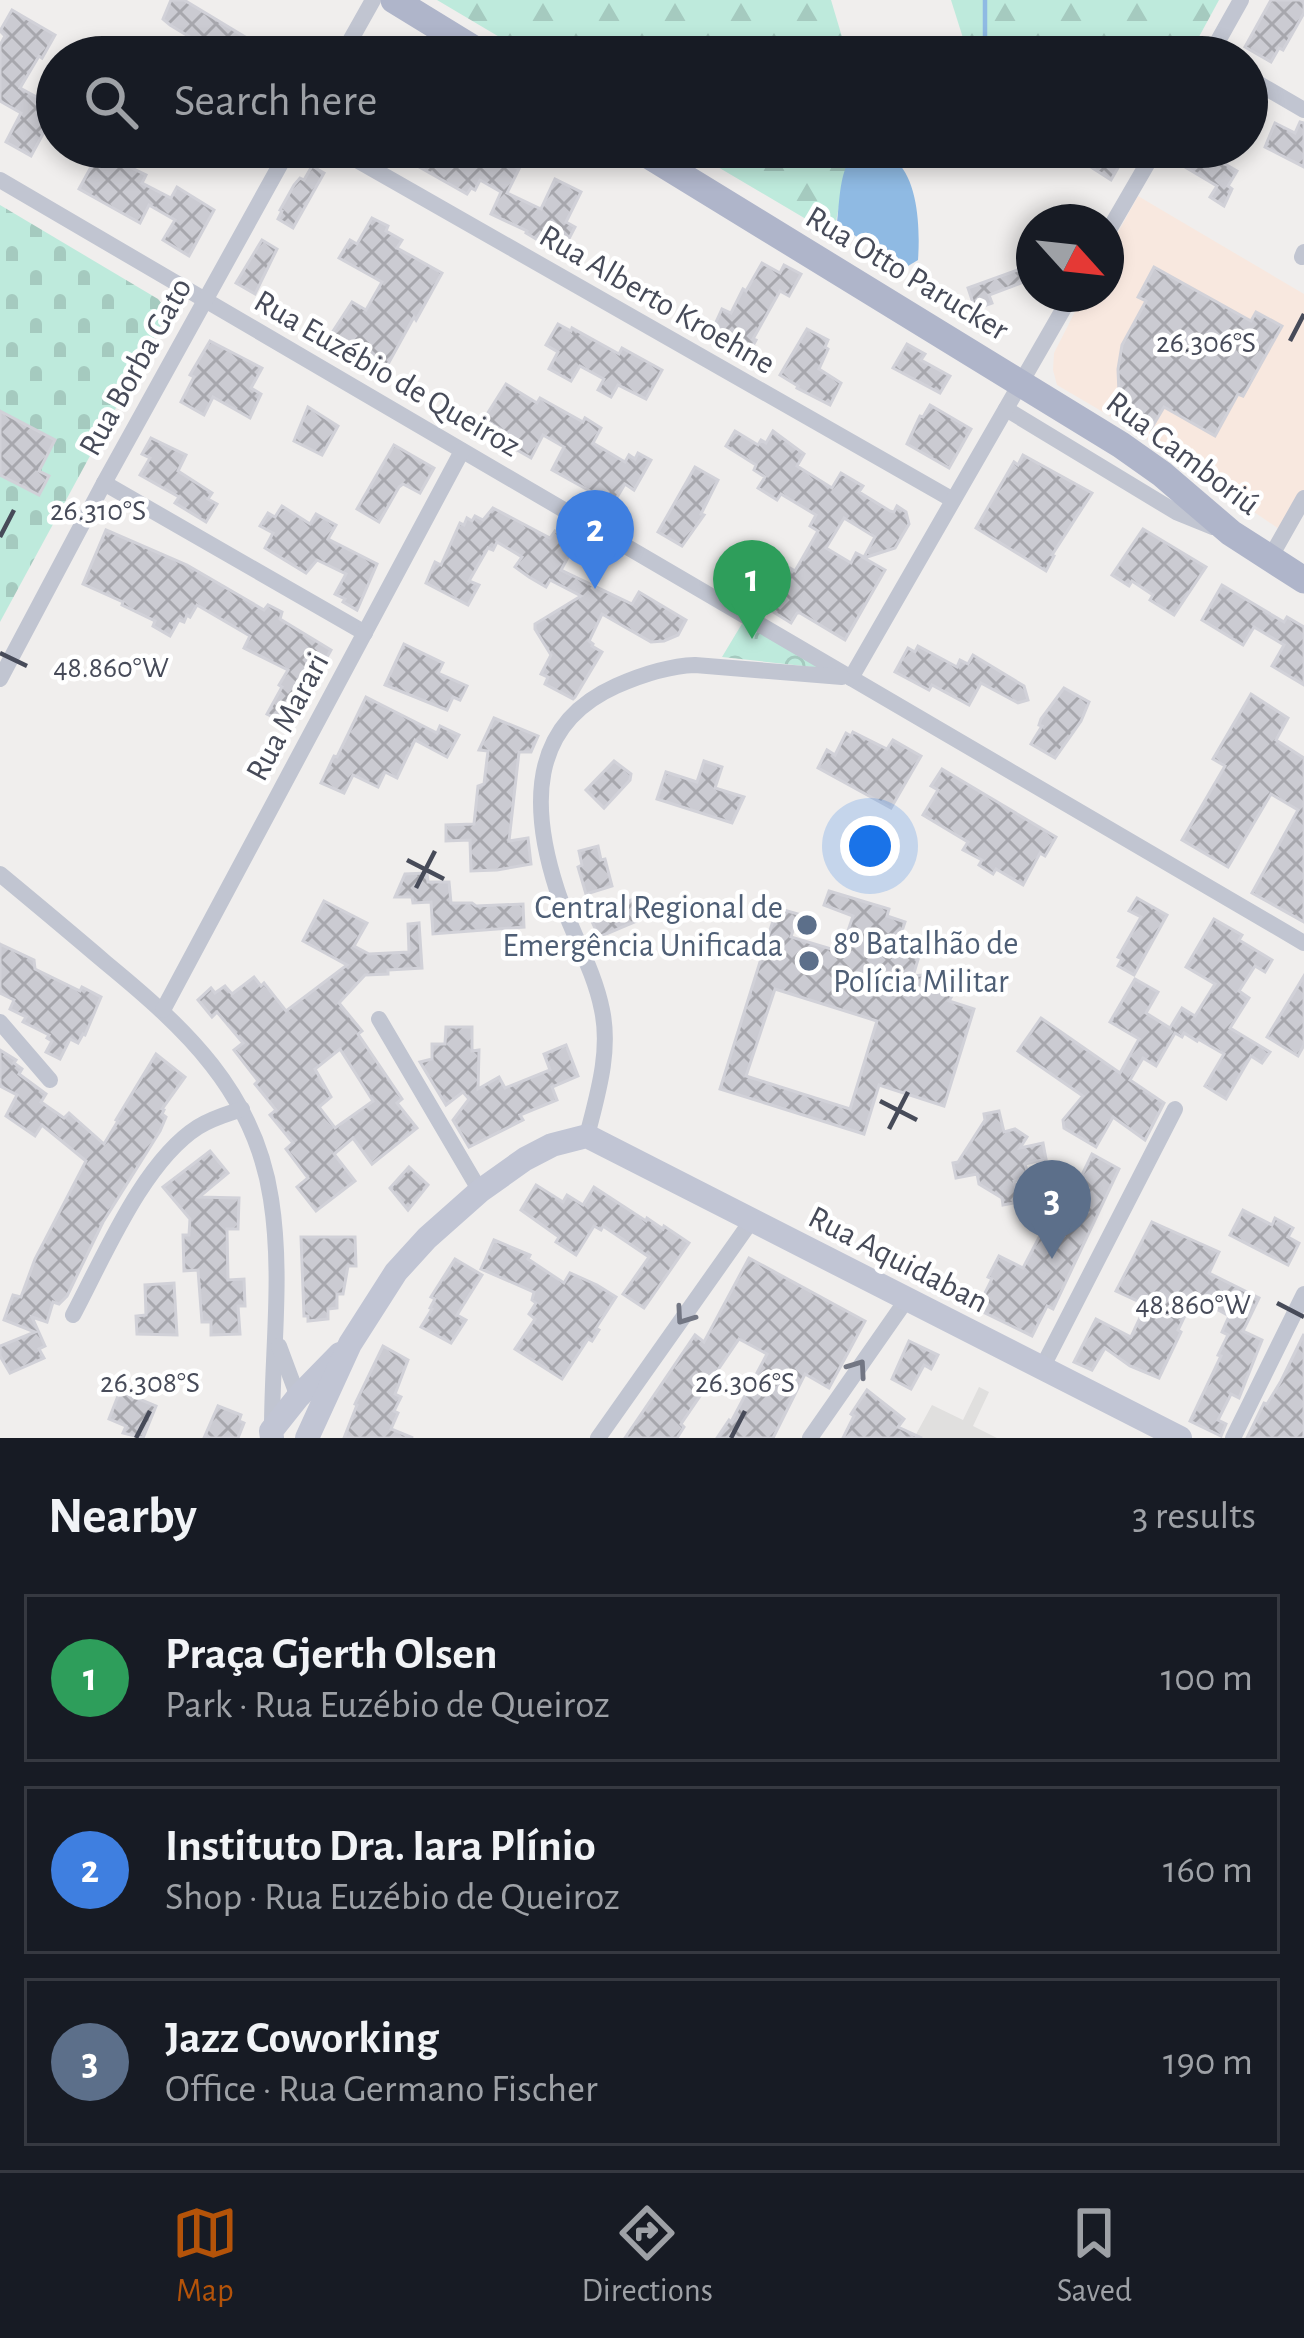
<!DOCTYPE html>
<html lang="en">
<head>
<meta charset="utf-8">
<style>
  body { margin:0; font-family:"Alegreya Sans",sans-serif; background:#20242c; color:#f1f3f6 }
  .compass { position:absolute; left:1016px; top:204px; width:108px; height:108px; border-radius:50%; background:#171b24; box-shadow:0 6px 18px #0003; rotate:117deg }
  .you { position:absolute; left:870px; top:846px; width:42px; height:42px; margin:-30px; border:9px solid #fff; border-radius:50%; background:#1a73e8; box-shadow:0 0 0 18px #1a73e833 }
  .badge { display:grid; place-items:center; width:78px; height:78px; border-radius:50%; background:#b45309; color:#fff; font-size:39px; font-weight:700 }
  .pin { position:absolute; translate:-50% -99px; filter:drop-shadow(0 3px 6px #0008) }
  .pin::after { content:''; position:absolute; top:63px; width:42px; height:36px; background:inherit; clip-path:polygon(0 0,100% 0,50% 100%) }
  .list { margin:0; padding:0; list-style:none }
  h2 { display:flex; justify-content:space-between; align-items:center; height:156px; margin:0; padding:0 48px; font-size:51px }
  h2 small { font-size:39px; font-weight:400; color:#9ea1a6 }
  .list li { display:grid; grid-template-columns:78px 1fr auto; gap:36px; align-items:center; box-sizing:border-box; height:168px; margin:0 24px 24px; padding:0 24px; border:3px solid #363941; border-radius:0px }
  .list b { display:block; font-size:45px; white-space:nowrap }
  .list p { margin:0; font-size:39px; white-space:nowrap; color:#9ea1a6 }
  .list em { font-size:39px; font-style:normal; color:#9ea1a6 }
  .icon { flex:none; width:66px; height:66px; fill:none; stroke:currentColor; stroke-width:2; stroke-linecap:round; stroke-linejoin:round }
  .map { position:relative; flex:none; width:1304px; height:1438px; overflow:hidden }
  .search { position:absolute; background:#171b24; box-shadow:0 6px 18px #0003; left:36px; right:36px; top:36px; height:132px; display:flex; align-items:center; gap:30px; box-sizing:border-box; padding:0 42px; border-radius:66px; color:#9ea1a6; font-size:45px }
  .sheet { height:732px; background:#171b24 }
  nav { display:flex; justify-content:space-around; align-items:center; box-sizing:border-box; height:168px; border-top:3px solid #363941; background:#171b24; font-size:33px; color:#9ea1a6 }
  nav a { display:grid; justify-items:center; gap:6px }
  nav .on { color:#b45309 }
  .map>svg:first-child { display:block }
</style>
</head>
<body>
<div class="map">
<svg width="1304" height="1438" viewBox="0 0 1304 1438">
  <defs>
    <pattern id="forest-firs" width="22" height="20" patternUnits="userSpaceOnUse" patternTransform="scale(3)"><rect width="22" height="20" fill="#beeadc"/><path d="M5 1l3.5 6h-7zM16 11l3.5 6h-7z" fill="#a5cabf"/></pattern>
    <pattern id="cemetery-stones" width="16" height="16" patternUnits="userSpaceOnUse" patternTransform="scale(3)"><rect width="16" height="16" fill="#beeadc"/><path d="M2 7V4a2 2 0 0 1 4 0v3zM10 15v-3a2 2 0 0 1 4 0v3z" fill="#a5cabf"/></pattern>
    <pattern id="park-crowns" width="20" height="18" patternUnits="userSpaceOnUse" patternTransform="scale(3)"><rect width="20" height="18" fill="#beeadc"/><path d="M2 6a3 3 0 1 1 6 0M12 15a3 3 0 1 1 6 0" fill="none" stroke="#a5cabf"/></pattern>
    <pattern id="building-cross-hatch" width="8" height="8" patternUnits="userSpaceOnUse" patternTransform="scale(3)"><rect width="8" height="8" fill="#cbcbd2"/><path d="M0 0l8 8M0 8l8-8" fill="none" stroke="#a7a7ad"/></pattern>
  </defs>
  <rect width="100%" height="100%" fill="#f0eeed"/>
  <polygon fill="#e0dfde" points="979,1387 989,1392 973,1426 997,1438 914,1438 932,1405 963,1420"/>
  <polygon fill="#f8e8df" points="1138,196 1304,294 1304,492 1282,531 1132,429 1057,385 1053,370 1054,353 1084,294 1106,294 1106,254"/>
  <g fill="url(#forest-firs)">
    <polygon points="437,0 831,0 848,57 533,57"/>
    <polygon points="951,0 1219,0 1188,57 969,57"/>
    <polygon points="684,147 860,147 850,155 833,235"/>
  </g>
  <polygon fill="url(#cemetery-stones)" points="0,205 158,299 166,309 162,323 0,622"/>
  <polygon fill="url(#park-crowns)" points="743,622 822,668 722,657"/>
  <path fill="#8fbae3" d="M860,147c10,3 29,8 37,15 22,21 23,70 21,98l-10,6 -24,-10 -47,-33c3,-24 2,-60 23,-76z"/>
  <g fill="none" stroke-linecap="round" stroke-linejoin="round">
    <polyline stroke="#8fbae3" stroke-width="4.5" points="985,0 985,57"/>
  </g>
  <g fill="url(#building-cross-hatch)" stroke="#d1d1d8" stroke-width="3" fill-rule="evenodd">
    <polygon points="171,0 184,0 255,43 258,46 251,57 223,57 170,25 163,19"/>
    <polygon points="1271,0 1304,0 1304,13 1283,50 1279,48 1271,62 1245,47"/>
    <polygon points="12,10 55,35 42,58 39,56 20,88 57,108 31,156 6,142 21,113 0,101 0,45 5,36 0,31"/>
    <polygon points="1300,122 1304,123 1304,167 1265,147 1275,123 1295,133"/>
    <polygon points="102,147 143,147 132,168 146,175 142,183 171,198 177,187 214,210 189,256 163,240 175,220 149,205 140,223 79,189"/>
    <polygon points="384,147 503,147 512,152 507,163 519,169 507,193 541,209 555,179 581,192 566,222 575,227 562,252 541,242 526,233 527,231 491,214 501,192 480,180 475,190 471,188 467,194"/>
    <polygon points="1084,147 1103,147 1123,159 1111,180 1077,158"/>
    <polygon points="1196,147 1234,147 1225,164 1237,171 1228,186 1232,189 1224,206 1210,197 1217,186 1185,167"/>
    <polygon points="312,166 324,173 293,228 278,219 282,211 280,210 294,185 300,178 304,180"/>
    <polygon points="372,218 388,226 386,231 402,240 397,248 442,273 416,320 414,317 382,375 326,342 352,302 366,310 382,282 339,258 350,240 357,244"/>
    <polygon points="262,240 277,249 255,294 236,283"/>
    <polygon points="762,263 780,273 784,265 801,274 789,296 780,291 753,339 756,340 749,353 711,333 722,309 731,313 743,289 746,291"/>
    <polygon points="1034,264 1034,278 989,295 992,303 975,309 968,288"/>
    <polygon points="1154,267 1251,321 1256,312 1282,326 1243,396 1238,394 1215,436 1164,407 1151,429 1123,413 1119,393 1118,369 1122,345 1146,301 1138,297"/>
    <polygon points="558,324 571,331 572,328 619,354 622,348 662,370 646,399 618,385 611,397 598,390 604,379 580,366 571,381 549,369 558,352 546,345"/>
    <polygon points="807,329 828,340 825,347 828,349 819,369 841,383 830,405 797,388 798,386 780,375"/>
    <polygon points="210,341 262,368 251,388 261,394 250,418 213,397 204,415 181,402 194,377 190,375"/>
    <polygon points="907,344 925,354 921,360 950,376 940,393 893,368"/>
    <polygon points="506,384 537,403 540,398 583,422 585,418 601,428 593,443 625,462 629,455 635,459 638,453 651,460 634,490 625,484 616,499 613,502 608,501 552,470 564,447 543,435 531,458 510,446 515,438 484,419"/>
    <polygon points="930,405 971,429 949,468 907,444 920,416 923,417"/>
    <polygon points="308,407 338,426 322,455 294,441"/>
    <polygon points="0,411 55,440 39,471 49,476 39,495 0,475"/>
    <path d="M735,431l23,14 3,-5 5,3 7,-12 31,23 -7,12 35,22 9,-15 22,13 -4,6 31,19 4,1 3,-6 9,6 3,12 -14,24 -31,10 21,12 -40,70 -45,-27h-3l-6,10 -24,-15 23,-40 5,3 23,-40 -8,-5 6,-11 -35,-21 -4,6 -19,-12 7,-11 -11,-7 2,-5 -30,-19zM844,518l31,19 -11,20 -8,-4 -5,10 -25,-15z"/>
    <polygon points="151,438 186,455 178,471 212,493 208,499 217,504 206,522 175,503 179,497 140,475 150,458 142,454"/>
    <polygon points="394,445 434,468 420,493 403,484 399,487 379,522 357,509"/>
    <polygon points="1023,455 1092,493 1052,555 1054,556 1046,571 976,528 1014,462 1018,465"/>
    <polygon points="695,467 718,480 701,514 704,515 682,546 658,532"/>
    <polygon points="282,506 310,524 316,514 336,525 328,539 377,564 357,610 343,602 345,599 335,594 346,574 317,560 306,573 265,548 273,533 260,526 268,513 275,517"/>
    <polygon points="493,508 550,538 555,531 576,543 561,570 632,604 639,592 686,620 678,635 664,641 651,642 602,614 589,641 593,644 592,646 602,652 575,697 573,699 545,684 548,677 541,674 551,655 535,629 535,624 581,596 550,580 546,587 529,577 515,567 522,557 497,542 493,550 488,548 469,581 479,585 468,605 426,583 435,562 441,565 460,523 464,525 467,518 472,521 475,516 483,520"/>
    <polygon points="1143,529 1206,567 1174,615 1150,600 1153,595 1132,581 1129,586 1112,575"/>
    <polygon points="106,530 187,565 264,610 268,605 282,612 280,619 331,650 289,725 267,714 282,687 279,685 288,670 244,648 250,636 197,605 190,617 187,615 184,622 179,620 170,636 153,626 155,621 122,605 123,602 83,584"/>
    <polygon points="1222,585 1284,622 1287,617 1304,627 1304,685 1272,666 1284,645 1254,627 1243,645 1202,620"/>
    <polygon points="404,644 443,663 438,673 467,686 460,700 453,697 447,710 385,685"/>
    <polygon points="918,646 957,667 960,660 968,664 973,655 1024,686 1028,700 1018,703 981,683 969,705 932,685 929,690 895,672 908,648 915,652"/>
    <polygon points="1064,688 1089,702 1081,721 1055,758 1031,744 1042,726 1039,725 1041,719"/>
    <polygon points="1251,694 1288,718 1276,740 1304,758 1304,922 1252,893 1298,810 1271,794 1228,867 1182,840 1225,766 1213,759"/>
    <polygon points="366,697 437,733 440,726 459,735 447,757 415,740 397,778 385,772 378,787 353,775 344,793 321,783 334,756 337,757"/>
    <polygon points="494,718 538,736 531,752 519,752 509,841 528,838 531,864 497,870 471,871 470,840 446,841 446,825 474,824 478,786 484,784 488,751 479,750"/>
    <polygon points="853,732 887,749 893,740 921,756 891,808 818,768 827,750 835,755 846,733 851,736"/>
    <polygon points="614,761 631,774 630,780 604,808 586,790"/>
    <polygon points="704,761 722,767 715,788 744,797 732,823 657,799 666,772 697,782"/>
    <polygon points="942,769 1056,837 1045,856 1040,853 1023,885 996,869 993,874 979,865 982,860 963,850 968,842 923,815 938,790 931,786"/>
    <polygon points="598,846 601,860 605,859 612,886 586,894 578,867 582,865 579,851"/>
    <polygon points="427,873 428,882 449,882 451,903 472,903 476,906 523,904 524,927 433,934 431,902 413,903 412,897 395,897 405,874"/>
    <path d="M829,891l60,18 -2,7 18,6 -8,24 23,7 -7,23 28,-3 7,6 1,7 6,5 -6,10 25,8 -30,97 -65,-21 -15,49 -144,-45 57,-181 21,6 -7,23 50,15 12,-36 -29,-11zM775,989l102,32 -27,88 -104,-33z"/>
    <polygon points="636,898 644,918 599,937 590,917"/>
    <polygon points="1137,898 1167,915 1134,975 1118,966 1122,959 1118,957 1141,917 1129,911"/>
    <path d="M324,901l43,22 -13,23 15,8 40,-2 -1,-28 11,-1 3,45 -34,2v4l-23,1 -26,28 23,28 -4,3 44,65 -5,4 20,25 -45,36 -19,-26 -19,16 21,27 -39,30 -19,-24 11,-9 -22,-29 7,-6 -23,-28 6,-5 -21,-26 3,-3 -24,-31 9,-7 -26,-31 -5,5 -14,-17 13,-12 4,5 10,-7 7,8 22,-17 7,9 3,-3 22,28 61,-46 -44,-24zM340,1049l33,52 -38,27 -16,-21 12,-10 -16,-28z"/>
    <polygon points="1214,919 1242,935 1239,940 1272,960 1265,972 1255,966 1239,991 1249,998 1230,1028 1270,1052 1262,1063 1251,1056 1226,1099 1205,1086 1224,1054 1198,1039 1197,1041 1184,1033 1182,1037 1175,1033 1156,1066 1143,1058 1130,1080 1164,1103 1145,1140 1113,1117 1096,1147 1064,1128 1063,1120 1083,1096 1018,1051 1041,1018 1120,1073 1139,1039 1110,1022 1135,979 1158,992 1146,1013 1170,1028 1182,1008 1195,1016 1215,984 1186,967"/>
    <polygon points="0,944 34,960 35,969 80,991 82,987 101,997 85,1035 83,1034 78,1043 70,1039 60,1059 46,1052 52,1041 47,1038 49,1035 23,1022 26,1017 10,1009 14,1000 0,993"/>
    <polygon points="1304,976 1304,1045 1298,1056 1267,1037"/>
    <polygon points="446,1027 472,1027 472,1051 479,1050 478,1089 499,1077 505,1088 550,1070 544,1054 566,1045 578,1076 552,1087 557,1100 520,1115 523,1120 469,1147 453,1120 469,1099 463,1092 446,1105 420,1062 432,1059 432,1044 445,1044"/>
    <polygon points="0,1050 16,1060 14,1063 22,1069 19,1074 46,1094 41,1102 64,1118 69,1113 104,1144 118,1121 116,1120 156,1054 185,1077 162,1109 164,1110 162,1114 166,1117 160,1131 103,1222 67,1296 59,1304 53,1302 47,1322 32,1317 45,1346 39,1349 44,1358 10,1373 0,1356 0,1346 35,1332 4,1320 13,1295 21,1297 35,1259 86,1161 42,1125 35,1136 6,1116 17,1095 0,1086"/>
    <polygon points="999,1111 1004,1132 1015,1129 1027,1137 1020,1148 1043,1143 1046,1159 1025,1164 1028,1174 1025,1178 1014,1181 1019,1202 1003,1205 1002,1198 979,1184 977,1174 956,1178 953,1163 958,1162 985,1120 984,1114"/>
    <polygon points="210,1151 228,1173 199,1197 239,1198 238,1229 227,1229 228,1280 244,1279 245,1306 238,1306 240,1334 211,1335 211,1322 202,1322 198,1270 184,1271 183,1235 189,1235 190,1219 163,1187"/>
    <polygon points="1092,1154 1119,1169 1053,1309 1047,1306 1032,1336 977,1309 992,1279 988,1277 999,1256 1023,1268 1044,1228 1039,1226 1056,1192 1064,1195 1074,1174 1081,1177"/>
    <polygon points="409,1167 428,1185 408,1210 390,1188"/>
    <polygon points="536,1185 563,1202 567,1195 583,1205 594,1187 646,1221 647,1218 663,1229 664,1226 689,1243 644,1308 623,1294 649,1257 603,1226 601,1230 594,1226 576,1255 556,1242 559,1237 521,1210"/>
    <polygon points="1243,1210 1272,1225 1275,1218 1293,1228 1288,1237 1299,1243 1288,1265 1230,1235"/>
    <polygon points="1152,1222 1219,1252 1209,1273 1259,1298 1243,1331 1262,1340 1239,1398 1231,1394 1218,1420 1226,1424 1221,1436 1190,1421 1221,1356 1218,1355 1228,1335 1222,1332 1229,1316 1197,1298 1192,1308 1189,1307 1178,1330 1181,1332 1159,1378 1130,1366 1105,1348 1092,1370 1074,1362 1096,1319 1131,1337 1146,1305 1116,1291"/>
    <polygon points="301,1237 355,1237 356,1266 348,1266 343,1294 337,1294 337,1308 328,1309 328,1319 308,1321 308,1316 304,1316"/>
    <polygon points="494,1240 530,1255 528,1259 564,1283 570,1273 597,1285 616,1297 596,1328 599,1330 592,1341 588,1339 562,1379 515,1349 535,1319 529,1314 536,1303 532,1300 534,1292 481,1269"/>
    <polygon points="749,1258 865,1321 829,1388 805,1374 773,1438 717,1438 729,1420 731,1422 767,1354 739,1339 681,1424 684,1427 677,1438 625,1438 695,1335 704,1342"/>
    <polygon points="455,1259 482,1275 457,1315 466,1320 451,1343 421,1327 432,1309 430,1308 435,1299 431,1297"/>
    <polygon points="174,1283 177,1335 137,1334 136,1316 146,1315 145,1285"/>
    <polygon points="1304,1334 1304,1438 1247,1438 1264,1403 1267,1404 1281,1381"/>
    <polygon points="909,1341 938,1355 931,1369 924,1365 911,1389 892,1379"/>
    <polygon points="383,1346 408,1360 395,1394 401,1397 394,1411 398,1413 391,1429 413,1438 344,1438 357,1405 355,1404"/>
    <polygon points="867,1390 904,1419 898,1427 922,1438 843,1438 854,1416 851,1414"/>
    <polygon points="120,1391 156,1406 143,1438 123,1433 126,1426 109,1419"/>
    <polygon points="218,1406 241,1415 239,1421 244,1423 238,1438 204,1438"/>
  </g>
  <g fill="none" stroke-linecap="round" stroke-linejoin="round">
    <g stroke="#c1c5d1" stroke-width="16">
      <polyline points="341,57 373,0"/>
      <polyline points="1209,57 1241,0"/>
      <polyline points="1247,77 1304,110"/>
      <polyline points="334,147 953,500"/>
      <polyline points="0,180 1304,943"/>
      <polyline points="1106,235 1157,147"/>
      <polyline points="1302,257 1304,252"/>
      <polyline points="1006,409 1176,512 1213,527"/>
      <polyline points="104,483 365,633"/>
      <polyline points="1270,558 1304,498"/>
      <polyline points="851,678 1072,294"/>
      <polyline points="0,679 104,483 290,147"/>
      <path d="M0,874c35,29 71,59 106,89 79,65 149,129 165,236 12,76 1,154 1,230"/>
      <polyline points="163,1010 462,451"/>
      <polyline points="379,1019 480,1191"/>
      <polyline points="0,1022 50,1080"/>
      <path d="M587,1136c10,-40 24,-84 15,-126 -8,-41 -32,-80 -45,-120 -26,-80 -30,-164 59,-204 25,-11 51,-20 79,-21l147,12"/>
      <path d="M73,1315c31,-58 70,-153 125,-188 14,-9 29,-13 44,-18"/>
      <polyline points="279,1346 298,1397"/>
      <polyline points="1042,1368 1175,1109"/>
      <polyline points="598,1438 752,1220"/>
      <polyline points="810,1438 907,1299"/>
      <polyline points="1233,1438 1304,1294"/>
    </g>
    <g stroke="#c1c5d4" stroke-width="24">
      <polyline points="272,1438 271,1431 298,1397 340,1354"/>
      <polyline points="307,1438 350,1344 396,1272 427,1238 480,1191 525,1159 552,1145 587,1136 1180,1438"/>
    </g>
    <g stroke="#afb5ca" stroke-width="27">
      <polyline points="394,0 487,57"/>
      <polyline points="635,147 1121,445 1162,474 1231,533 1304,580"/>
    </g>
  </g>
  <defs><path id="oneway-chevron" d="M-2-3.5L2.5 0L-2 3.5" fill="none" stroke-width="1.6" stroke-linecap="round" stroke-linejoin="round" transform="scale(3)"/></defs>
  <g stroke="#727683">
    <use href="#oneway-chevron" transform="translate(684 1316) rotate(125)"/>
    <use href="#oneway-chevron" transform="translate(858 1368) rotate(-55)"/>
  </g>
  <path fill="none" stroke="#474b59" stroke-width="4.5" d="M1290,341l14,-27M0,537l14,-27M0,653l27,13M407,860l37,19M416,888l19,-37M880,1101l37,19M889,1129l19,-37M1277,1303l27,14M136,1438l14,-27M731,1438l14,-27"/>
  <g fill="#5c6f8a" stroke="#fff" stroke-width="4.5">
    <circle cx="807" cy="925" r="12"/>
    <circle cx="809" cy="961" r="12"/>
  </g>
  <g text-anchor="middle" stroke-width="9" stroke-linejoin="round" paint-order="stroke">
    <g font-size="33" fill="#474b59" stroke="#fff">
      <text transform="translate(908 272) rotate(31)" y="12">Rua Otto Parucker</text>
      <text transform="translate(658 298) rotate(30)" y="12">Rua Alberto Kroehne</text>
      <text transform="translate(134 366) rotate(-61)" y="12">Rua Borba Gato</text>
      <text transform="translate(388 372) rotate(30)" y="12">Rua Euzébio de Queiroz</text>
      <text transform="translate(1184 452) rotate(37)" y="12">Rua Camboriú</text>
      <text transform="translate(286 716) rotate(-62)" y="12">Rua Marari</text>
      <text transform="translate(899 1258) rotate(27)" y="12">Rua Aquidaban</text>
    </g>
    <g font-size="33" fill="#4e5e75" stroke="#fff" text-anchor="end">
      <text x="783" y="918">Central Regional de<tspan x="783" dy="38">Emergência Unificada</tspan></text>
      <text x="833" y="954" text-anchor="start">8º Batalhão de<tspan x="833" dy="38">Polícia Militar</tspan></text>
    </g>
  </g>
  <g font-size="30" text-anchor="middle" fill="#474b59" stroke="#fff" stroke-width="9" stroke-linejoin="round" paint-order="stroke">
    <text x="1206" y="352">26.306°S</text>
    <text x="98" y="520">26.310°S</text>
    <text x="111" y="677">48.860°W</text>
    <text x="1193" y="1314">48.860°W</text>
    <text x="150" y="1392">26.308°S</text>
    <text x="745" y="1392">26.306°S</text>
  </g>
</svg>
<svg class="compass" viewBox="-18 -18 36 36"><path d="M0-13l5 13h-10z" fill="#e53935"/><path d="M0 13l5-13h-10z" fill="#9ea1a6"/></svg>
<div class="you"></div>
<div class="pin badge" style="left:752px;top:639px;background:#2e9e5b">1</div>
<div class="pin badge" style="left:595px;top:589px;background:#3f7fe0">2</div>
<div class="pin badge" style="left:1052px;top:1259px;background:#5c6f8a">3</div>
<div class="search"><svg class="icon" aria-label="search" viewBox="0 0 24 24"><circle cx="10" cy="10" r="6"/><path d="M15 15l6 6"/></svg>Search here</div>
</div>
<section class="sheet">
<h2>Nearby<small>3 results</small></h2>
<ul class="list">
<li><span class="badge" style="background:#2e9e5b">1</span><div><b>Praça Gjerth Olsen</b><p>Park · Rua Euzébio de Queiroz</p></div><em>100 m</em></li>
<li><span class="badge" style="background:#3f7fe0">2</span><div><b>Instituto Dra. Iara Plínio</b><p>Shop · Rua Euzébio de Queiroz</p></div><em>160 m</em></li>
<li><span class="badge" style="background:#5c6f8a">3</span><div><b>Jazz Coworking</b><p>Office · Rua Germano Fischer</p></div><em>190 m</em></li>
</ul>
</section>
<nav>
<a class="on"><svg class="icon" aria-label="map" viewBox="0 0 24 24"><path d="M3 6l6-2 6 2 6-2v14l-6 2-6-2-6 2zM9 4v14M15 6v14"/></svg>Map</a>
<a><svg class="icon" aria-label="directions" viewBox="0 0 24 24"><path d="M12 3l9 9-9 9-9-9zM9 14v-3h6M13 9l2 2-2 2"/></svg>Directions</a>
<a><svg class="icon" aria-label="saved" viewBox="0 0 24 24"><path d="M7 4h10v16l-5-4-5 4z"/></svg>Saved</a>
</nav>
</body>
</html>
